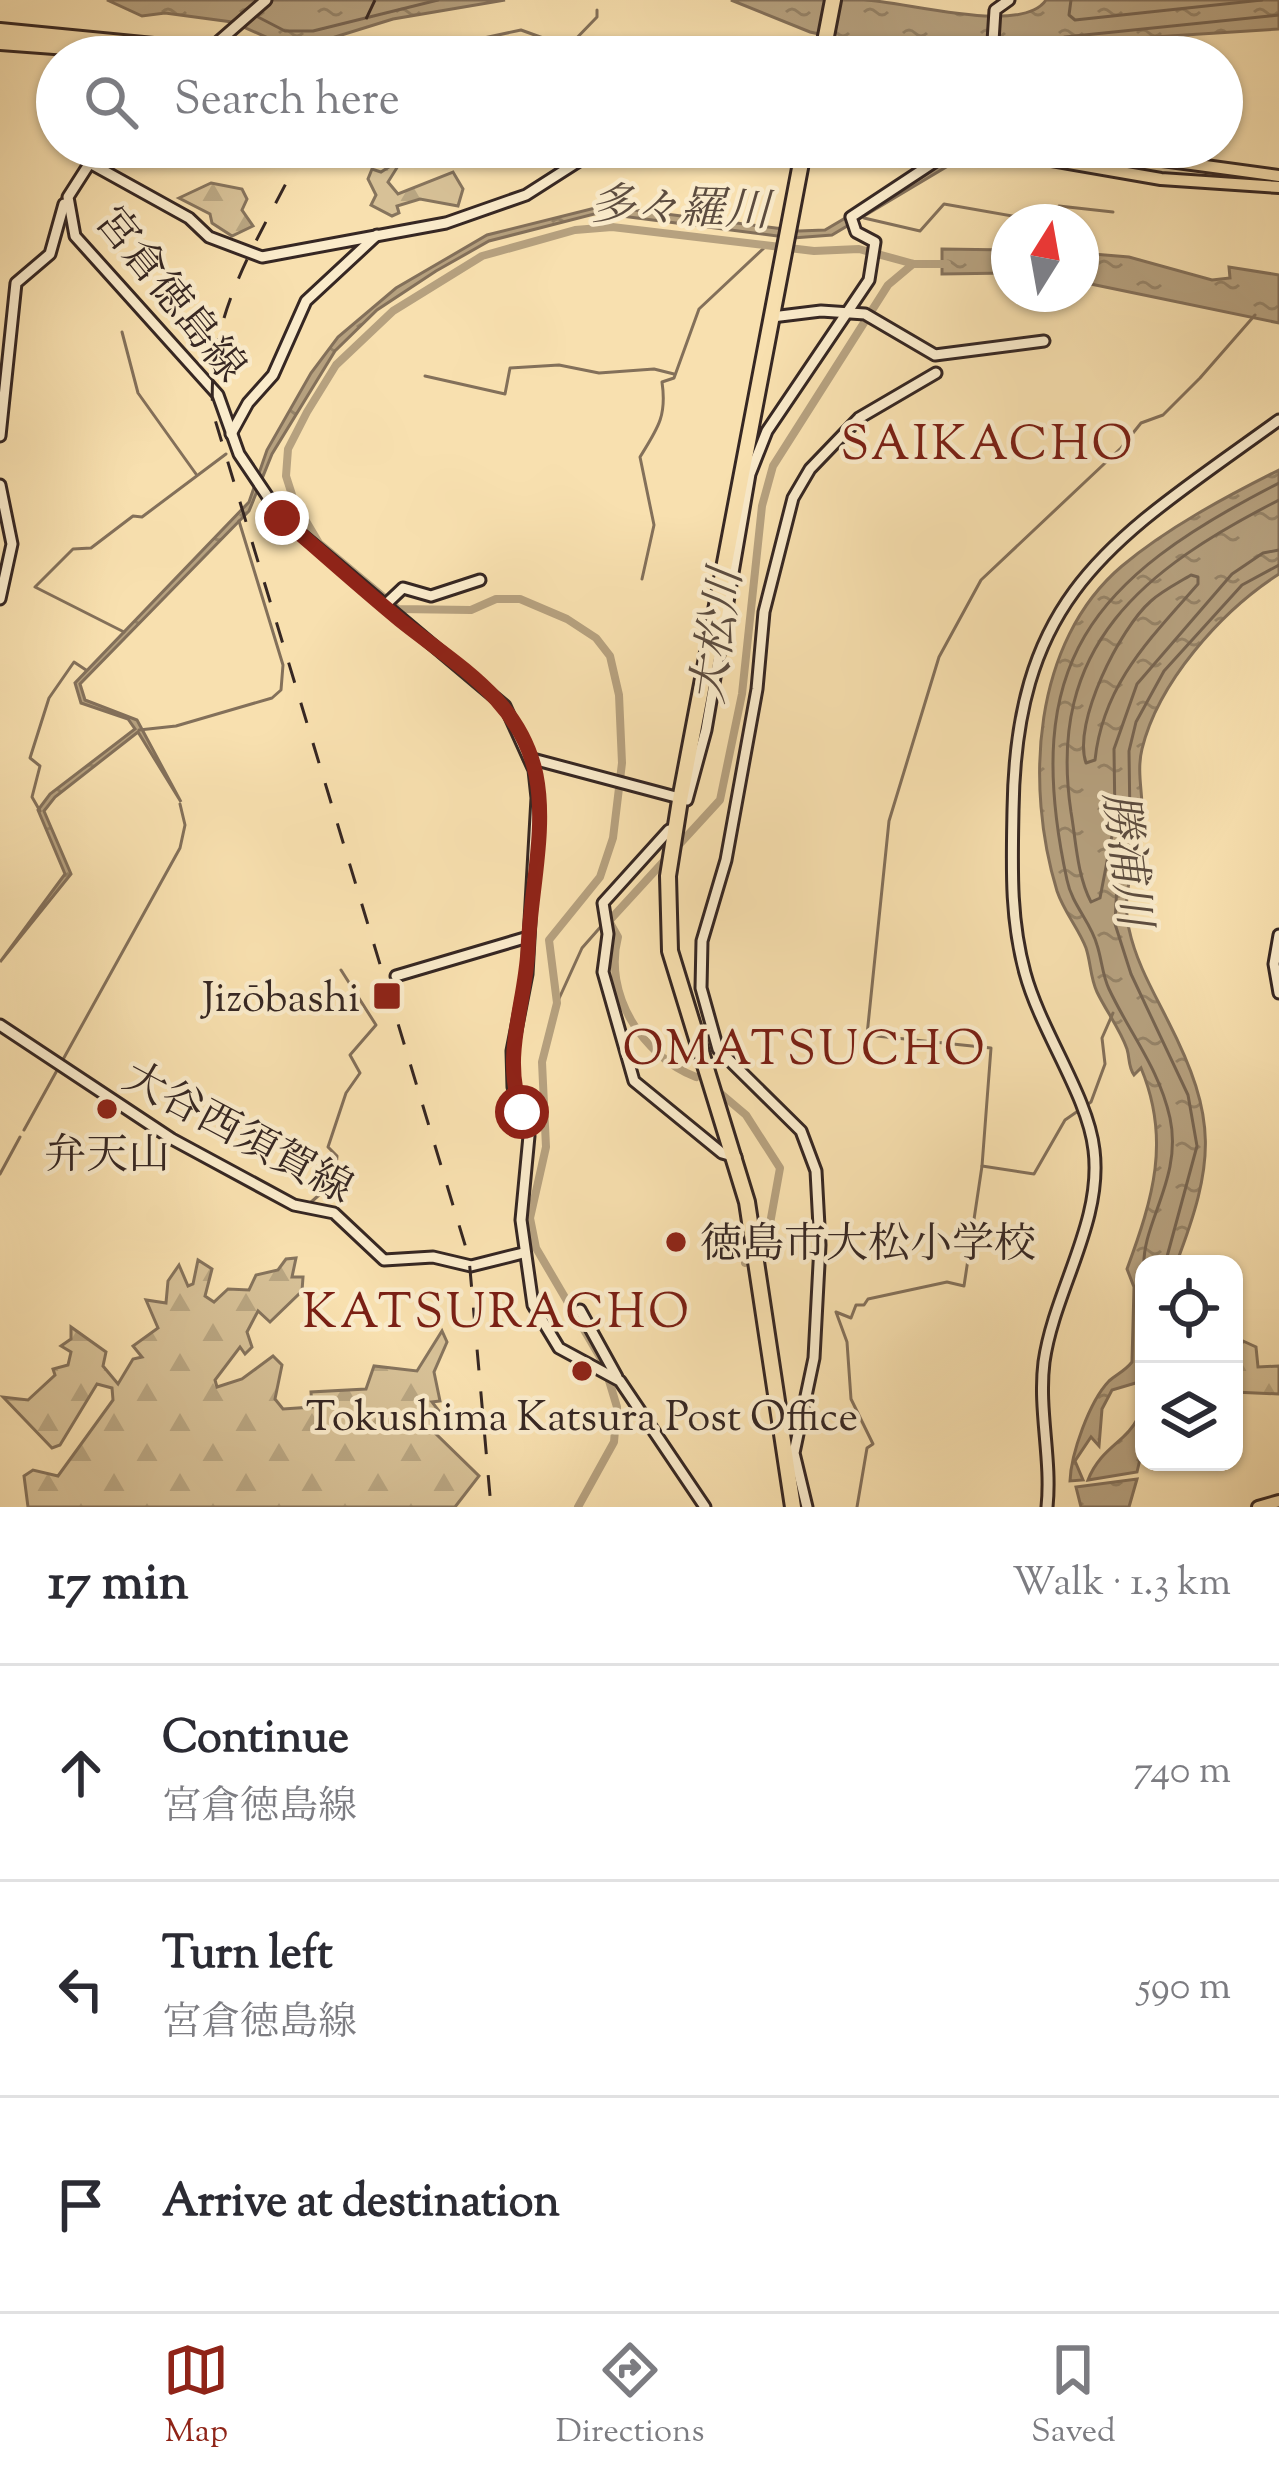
<!DOCTYPE html>
<html lang="en">
<head>
<meta charset="utf-8">
<style>
  body { margin:0; font-family:"Sorts Mill Goudy","Noto Serif JP",serif; background:#f2f2f3; color:#2b2b33 }
  .controls { position:absolute; right:36px; bottom:36px; display:grid; overflow:hidden; border-radius:24px; box-shadow:0 3px 9px #0004 }
  .controls button { width:108px; height:108px; display:grid; place-items:center; padding:0; border:0; border-bottom:3px solid #e1e1e2; background:#fff; color:#2b2b33; font:60px sans-serif }
  .compass { position:absolute; left:991px; top:204px; width:108px; height:108px; border-radius:50%; background:#fff; box-shadow:0 3px 9px #0004; rotate:11deg }
  .stop { position:absolute; width:36px; height:36px; margin:-27px; border:9px solid #8f2418; border-radius:50%; background:#fff }
  .stop.end { background:#8f2418; border-color:#fff; box-shadow:0 3px 12px #0008 }
  .list { margin:0; padding:0; list-style:none }
  h2 { display:flex; justify-content:space-between; align-items:center; height:156px; margin:0; padding:0 48px; font-size:51px }
  h2 small { font-size:39px; font-weight:400; color:#7c7c81 }
  .list li { display:grid; grid-template-columns:78px 1fr auto; gap:36px; align-items:center; box-sizing:border-box; height:216px; padding:0 48px; border-top:3px solid #e1e1e2 }
  .list b { display:block; font-size:45px; white-space:nowrap }
  .list p { margin:0; font-size:39px; white-space:nowrap; color:#7c7c81 }
  .list em { font-size:39px; font-style:normal; color:#7c7c81 }
  .icon { flex:none; width:66px; height:66px; fill:none; stroke:currentColor; stroke-width:2; stroke-linecap:round; stroke-linejoin:round }
  .map { position:relative; flex:none; width:1279px; height:1507px; overflow:hidden }
  .search { position:absolute; background:#fff; box-shadow:0 3px 9px #0004; left:36px; right:36px; top:36px; height:132px; display:flex; align-items:center; gap:30px; box-sizing:border-box; padding:0 42px; border-radius:66px; color:#7c7c81; font-size:45px }
  .sheet { height:804px; background:#fff }
  nav { display:flex; justify-content:space-around; align-items:center; box-sizing:border-box; height:168px; border-top:3px solid #e1e1e2; background:#fff; font-size:33px; color:#7c7c81 }
  nav a { display:grid; justify-items:center; gap:6px }
  nav .on { color:#8f2418 }
  .map>svg:first-child { display:block }
</style>
</head>
<body>
<div class="map">
<svg width="1279" height="1507" viewBox="0 0 1279 1507">
  <defs>
    <pattern id="forest-firs" width="22" height="20" patternUnits="userSpaceOnUse" patternTransform="scale(3)"><rect width="22" height="20" fill="#d7c197"/><path d="M5 1l3.5 6h-7zM16 11l3.5 6h-7z" fill="#b9a682"/></pattern>
    <pattern id="water-ripples" width="26" height="14" patternUnits="userSpaceOnUse" patternTransform="scale(3)"><rect width="26" height="14" fill="#b6a17f"/><path d="M2 4q2-2 4 0t4 0M15 11q2-2 4 0t4 0" fill="none" stroke="#958368"/></pattern>
  </defs>
  <rect width="100%" height="100%" fill="#f8e0af"/>
  <filter id="stains"><feTurbulence type="fractalNoise" baseFrequency=".00167" numOctaves="4"/><feColorMatrix values="0 0 0 0 .2 0 0 0 0 .09 0 0 0 0 .02 0 0 0 .5 -.17"/></filter>
  <radialGradient id="worn" r=".72"><stop offset=".6" stop-color="#630" stop-opacity="0"/><stop offset="1" stop-color="#630" stop-opacity=".3"/></radialGradient>
  <g fill="url(#forest-firs)" stroke="#86745d" stroke-width="3">
    <polygon points="403,158 388,182 398,194 453,172 463,189 458,206 420,199 397,206 399,213 392,216 371,205 376,195 368,179 372,169 381,172"/>
    <polygon points="211,183 242,189 247,199 242,210 253,226 232,236 212,223 210,214 179,198"/>
    <polygon points="296,1258 292,1277 303,1277 302,1291 270,1322 258,1311 247,1332 252,1347 245,1354 240,1347 215,1380 217,1387 242,1379 273,1356 282,1365 275,1399 283,1409 312,1407 311,1392 366,1389 374,1366 417,1371 442,1331 447,1342 434,1372 440,1401 432,1402 439,1411 434,1432 479,1476 455,1507 28,1507 24,1476 33,1470 58,1476 113,1400 112,1388 97,1384 60,1445 52,1448 3,1397 28,1400 55,1375 53,1369 68,1365 71,1352 61,1346 71,1339 71,1327 106,1352 103,1366 118,1384 133,1359 142,1357 133,1346 158,1328 146,1300 166,1303 168,1281 179,1265 188,1286 193,1284 198,1260 212,1269 205,1296 214,1302 228,1289 249,1290 256,1275 278,1270 286,1259"/>
    <polygon points="1243,1341 1256,1347 1258,1367 1279,1366 1279,1394 1234,1392 1234,1359"/>
  </g>
  <g fill="url(#water-ripples)" stroke="#83705a" stroke-width="3">
    <polygon points="107,0 505,0 393,19 319,42 284,45 232,22 165,13 142,16"/>
    <path d="M731,0c44,0 89,0 133,0 41,1 158,36 182,0h233v29l-141,9 -97,19h-116l-115,-25z"/>
    <polygon points="962,149 973,151 832,235 793,238 598,213 489,241 436,271 377,310 335,351 272,454 249,511 80,684 85,700 137,720 181,802 138,732 55,797 44,811 71,874 0,962 65,874 38,810 50,794 135,729 128,719 81,703 75,683 249,502 267,450 311,373 338,337 396,288 487,235 603,206 799,231 825,230"/>
    <polygon points="942,249 1009,250 1009,273 942,274"/>
    <polygon points="1081,253 1129,257 1212,280 1230,278 1229,267 1279,275 1279,323 1081,282"/>
    <path d="M1279,470v104c-59,38 -121,109 -137,175 -6,24 2,48 0,72 -4,37 -22,69 -13,108 7,33 24,62 39,92 50,98 47,141 8,243h-32v178l-7,30 -49,8c17,-45 63,-40 51,-98l-27,8 -10,19 -3,37 -8,-9 -16,24 8,19 -13,1c1,-27 19,-79 39,-100 8,-7 16,-10 23,-19l2,-75 -7,-18c26,-71 44,-129 14,-201l-7,7c-6,-9 -4,-16 -7,-26 -7,-20 -21,-38 -30,-57 -7,-15 -6,-29 -11,-44 -7,-19 -22,-36 -29,-57 -32,-105 -25,-249 65,-325 45,-38 105,-70 157,-96z"/>
    <polygon points="1137,1479 1129,1507 1081,1507 1076,1487"/>
  </g>
  <g fill="none" stroke-linecap="round" stroke-linejoin="round">
    <g stroke="#766451" stroke-width="3">
      <polyline points="1071,0 1069,15 1075,20 1262,0"/>
      <polyline points="258,17 285,31 313,31 438,0"/>
      <polyline points="1042,57 1047,43 1065,37 1279,15"/>
      <path d="M1279,500c-135,69 -233,145 -208,312 5,29 6,63 20,90l9,-4 15,-78 -1,-71 23,-65 95,-110 31,-21 16,-3"/>
      <path d="M1191,575l7,2v7c-48,55 -95,100 -103,176l-9,3c-14,-40 34,-135 65,-162 11,-10 27,-18 40,-26z"/>
      <polyline points="1165,1264 1197,1146 1188,1095 1131,974 1115,924 1118,863 1130,821 1129,751 1136,722 1164,671 1242,585 1279,565"/>
      <path d="M1144,1268c-3,-44 39,-90 26,-150 -11,-50 -40,-84 -61,-129 -7,-15 -7,-29 -12,-44 -6,-23 -25,-40 -30,-65 -47,-218 24,-301 212,-397"/>
    </g>
    <g stroke="#83705a" stroke-width="3">
      <polyline points="396,57 521,30 568,47 597,17 597,10"/>
      <polyline points="864,218 920,231 944,204 1047,222"/>
      <polyline points="1056,222 1059,206 1113,212"/>
      <polyline points="122,332 138,393 196,474"/>
      <polyline points="425,376 505,394 510,368 559,365 599,373 654,369 674,374"/>
      <path d="M642,579l12,-54 -14,-68c18,-29 27,-41 22,-75l12,-4 25,-69 66,-62"/>
      <polyline points="124,632 35,587 73,549 91,548 133,516 142,517 226,454"/>
      <polyline points="139,730 176,726 272,698 281,690 283,665 239,521"/>
      <polyline points="40,811 32,797 40,766 30,758 49,698 74,662 86,670"/>
      <polyline points="557,1003 582,948 604,923"/>
      <polyline points="24,1130 180,848 185,825 180,804"/>
      <polyline points="982,1166 991,1048 867,1035 889,821 939,657 981,580 1121,448 1141,423 1163,415 1200,378 1255,315"/>
      <polyline points="0,1174 20,1137"/>
      <polyline points="310,1203 335,1181 337,1156 328,1147 346,1093 360,1073 350,1055 376,1025 341,970"/>
      <polyline points="857,1507 867,1448 873,1444 851,1399 847,1342 836,1312 851,1318 856,1305 864,1305 868,1299 947,1282 964,1286 982,1166 1034,1174 1065,1120 1091,1102 1105,1064 1102,1038 1113,1013"/>
    </g>
    <g stroke="#b6a17f" stroke-width="8">
      <path d="M696,1077c-54,-21 -93,-84 -78,-140l-9,-16 111,-121 22,-106 20,-188 11,-40 115,-181 25,-21"/>
      <polyline points="720,1093 746,1115 780,1168 764,1257 745,1263"/>
      <polyline points="578,1507 614,1442 617,1407 604,1364 536,1248 530,1218 546,1147 542,1062 557,1003 549,940 600,877 613,838 622,763 619,695 610,656 596,638 567,619 520,599 496,599 471,610 398,609 319,543 294,501 286,476 288,449 307,412 336,365 393,311 482,256 575,230 612,227 814,251 859,249 914,264 947,264"/>
    </g>
    <defs>
      <g id="secondary">
        <polyline points="201,57 266,0"/>
        <polyline points="992,57 995,10 1009,0"/>
        <polyline points="100,147 68,197 75,236 218,395 239,454 282,518 505,706 534,770 537,798 527,974 512,1051 513,1087 529,1136 521,1220 533,1305 559,1348 620,1381 705,1507"/>
        <polyline points="88,162 189,218 209,237 262,257 446,223 526,195 601,147"/>
        <polyline points="772,317 821,311 865,314 935,355 1044,341"/>
        <polyline points="231,434 248,403 273,375 306,301 377,235"/>
        <polyline points="0,436 16,283 50,254 64,204"/>
        <polyline points="0,485 12,544 0,599"/>
        <polyline points="385,605 403,588 431,596 480,580"/>
        <polyline points="529,758 687,800 706,730 750,474 767,431 869,280 875,242 856,232 851,217 957,147"/>
        <polyline points="669,830 603,903 608,934 603,972 634,1081 722,1153 736,1157"/>
        <polyline points="1279,935 1274,964 1279,993"/>
        <polyline points="396,976 528,937"/>
        <polyline points="0,1025 172,1139 294,1205 334,1213 384,1260 433,1257 471,1266 523,1253"/>
        <polyline points="580,1310 617,1377"/>
        <polyline points="807,1507 794,1453 814,1358 820,1245 816,1171 801,1131 718,1049 701,988 702,941 726,860 757,689 764,612 793,498 810,469 859,418 936,373"/>
        <path d="M1047,1507c5,-48 -9,-97 -3,-145 10,-71 59,-140 50,-212 -6,-54 -53,-118 -69,-177 -15,-55 -13,-106 -12,-163 3,-221 102,-271 266,-390"/>
      </g>
      <g id="primary">
        <polyline points="976,147 1161,179 1279,187"/>
        <polyline points="1066,147 1279,176"/>
        <polyline points="1258,1507 1279,1501"/>
      </g>
      <g id="highway">
        <polyline points="0,31 174,48 355,57"/>
        <polyline points="0,42 162,54"/>
        <polyline points="822,57 833,0"/>
        <polyline points="793,1507 747,1202 670,951 668,876 680,800 804,147"/>
      </g>
    </defs>
    <use href="#secondary" stroke="#362723" stroke-width="15"/>
    <use href="#primary" stroke="#362723" stroke-width="16"/>
    <use href="#highway" stroke="#362723" stroke-width="20"/>
    <use href="#secondary" stroke="#faebcb" stroke-width="9"/>
    <use href="#primary" stroke="#f8e0af" stroke-width="10"/>
    <use href="#highway" stroke="#f8e0af" stroke-width="14"/>
    <g stroke="#362723" stroke-width="3" stroke-dasharray="21 21" stroke-linecap="butt">
      <polyline points="348,57 375,0"/>
      <path d="M304,147c-41,88 -99,164 -91,266l256,845 22,249"/>
    </g>
  </g>
  <g fill="none" stroke-linecap="round" stroke-linejoin="round">
    <path stroke="#8f2418" stroke-width="15" d="M282,518c39,34 78,69 118,102 56,45 120,79 136,155 11,55 -6,119 -8,175 -3,56 -27,107 -6,162"/>
  </g>
  <g fill="#8f2418" stroke="#faebcb" stroke-width="4.5">
    <rect x="372" y="981" width="30" height="30" rx="6"/>
    <circle cx="107" cy="1109" r="12"/>
    <circle cx="676" cy="1242" r="12"/>
    <circle cx="582" cy="1371" r="12"/>
  </g>
  <g text-anchor="middle" stroke-width="9" stroke-linejoin="round" paint-order="stroke">
    <g font-size="42" fill="#362723" stroke="#faebcb">
      <text transform="translate(172 293) rotate(51)" y="15">宮倉徳島線</text>
      <text transform="translate(239 1131) rotate(28)" y="15">大谷西須賀線</text>
    </g>
    <g font-size="42" fill="#362723" stroke="#faebcb">
      <text x="360" y="1011" text-anchor="end">Jizōbashi</text>
      <text x="107" y="1168">弁天山</text>
      <text x="700" y="1257" text-anchor="start">徳島市大松小学校</text>
      <text x="582" y="1430">Tokushima Katsura Post Office</text>
    </g>
    <g font-size="45" font-style="italic" fill="#5c4c3f" stroke="#faebcb">
      <text transform="translate(680 206) rotate(2)" y="16">多々羅川</text>
      <text transform="translate(715 636) rotate(-82)" y="16">大松川</text>
      <text transform="translate(1129 859) rotate(83)" y="16">勝浦川</text>
    </g>
    <g font-size="48" letter-spacing="3" fill="#7a1f14" stroke="#faebcb">
      <text x="988" y="459">SAIKACHO</text>
      <text x="805" y="1064">OMATSUCHO</text>
      <text x="497" y="1327">KATSURACHO</text>
    </g>
  </g>
  <rect width="100%" height="100%" filter="url(#stains)"/>
  <rect width="100%" height="100%" fill="url(#worn)"/>
</svg>
<div class="controls">
<button><svg class="icon" aria-label="locate" viewBox="0 0 24 24"><circle cx="12" cy="12" r="6"/><path d="M12 2v4M12 18v4M2 12h4M18 12h4"/></svg></button>
<button><svg class="icon" aria-label="layers" viewBox="0 0 24 24"><path d="M12 4l9 5-9 5-9-5zM3 14l9 5 9-5"/></svg></button>
</div>
<svg class="compass" viewBox="-18 -18 36 36"><path d="M0-13l5 13h-10z" fill="#e53935"/><path d="M0 13l5-13h-10z" fill="#7c7c81"/></svg>
<div class="stop" style="left:522px;top:1112px"></div>
<div class="stop end" style="left:282px;top:518px"></div>
<div class="search"><svg class="icon" aria-label="search" viewBox="0 0 24 24"><circle cx="10" cy="10" r="6"/><path d="M15 15l6 6"/></svg>Search here</div>
</div>
<section class="sheet">
<h2>17 min<small>Walk · 1.3 km</small></h2>
<ul class="list">
<li><svg class="icon" aria-label="ahead" viewBox="0 0 24 24"><path d="M12 20V5M6 11l6-6 6 6"/></svg><div><b>Continue</b><p>宮倉徳島線</p></div><em>740 m</em></li>
<li><svg class="icon" aria-label="left" viewBox="0 0 24 24"><path d="M17 20v-9H6M10 6l-5 5 5 5"/></svg><div><b>Turn left</b><p>宮倉徳島線</p></div><em>590 m</em></li>
<li><svg class="icon" aria-label="arrive" viewBox="0 0 24 24"><path d="M6 21V4h12l-3 4 3 4H6"/></svg><div><b>Arrive at destination</b></div></li>
</ul>
</section>
<nav>
<a class="on"><svg class="icon" aria-label="map" viewBox="0 0 24 24"><path d="M3 6l6-2 6 2 6-2v14l-6 2-6-2-6 2zM9 4v14M15 6v14"/></svg>Map</a>
<a><svg class="icon" aria-label="directions" viewBox="0 0 24 24"><path d="M12 3l9 9-9 9-9-9zM9 14v-3h6M13 9l2 2-2 2"/></svg>Directions</a>
<a><svg class="icon" aria-label="saved" viewBox="0 0 24 24"><path d="M7 4h10v16l-5-4-5 4z"/></svg>Saved</a>
</nav>
</body>
</html>
